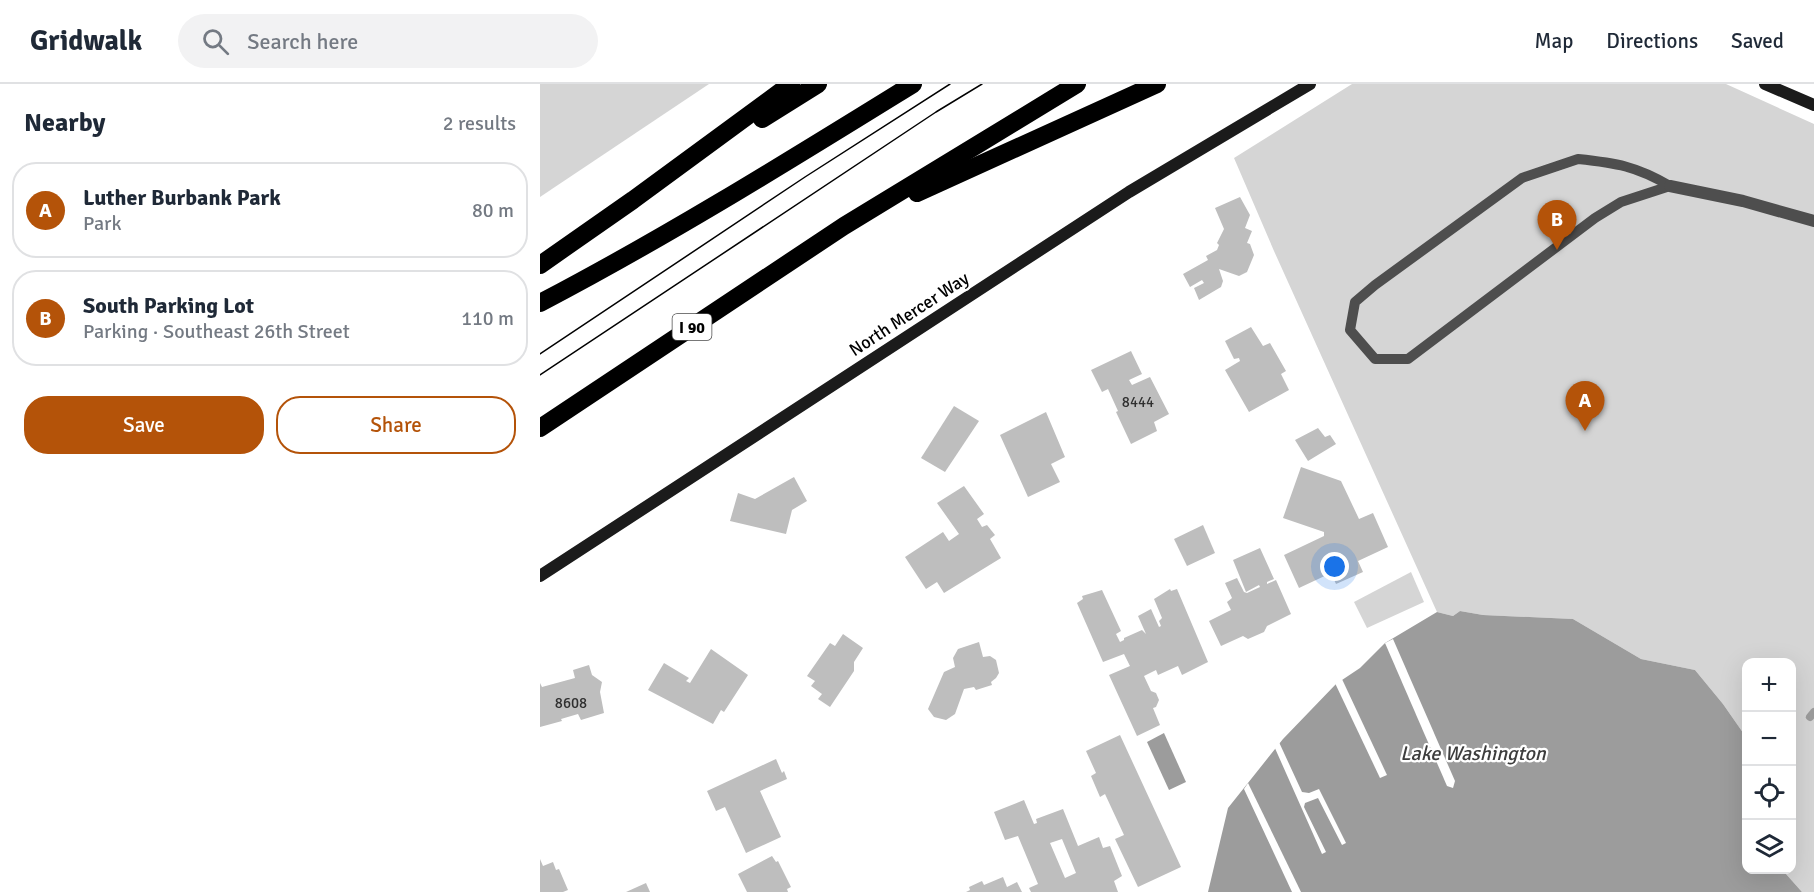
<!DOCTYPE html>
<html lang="en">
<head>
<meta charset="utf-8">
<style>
  body { margin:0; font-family:Signika,sans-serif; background:#f2f2f3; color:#1f2937 }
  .controls { position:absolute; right:18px; bottom:18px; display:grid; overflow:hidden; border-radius:12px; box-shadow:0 6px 24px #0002 }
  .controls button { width:54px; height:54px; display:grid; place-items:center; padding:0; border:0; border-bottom:2px solid #e0e1e3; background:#fff; color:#1f2937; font:30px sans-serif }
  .you { position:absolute; left:795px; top:483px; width:21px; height:21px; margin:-15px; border:4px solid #fff; border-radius:50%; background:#1a73e8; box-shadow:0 0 0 9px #1a73e833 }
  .badge { display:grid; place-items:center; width:39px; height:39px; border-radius:50%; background:#b45309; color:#fff; font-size:20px; font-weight:700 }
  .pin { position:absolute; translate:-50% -50px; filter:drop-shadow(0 2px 3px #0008) }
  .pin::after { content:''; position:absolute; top:32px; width:21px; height:18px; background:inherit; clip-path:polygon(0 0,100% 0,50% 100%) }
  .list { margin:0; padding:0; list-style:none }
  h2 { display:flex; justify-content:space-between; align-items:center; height:78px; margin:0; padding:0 24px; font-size:26px }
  h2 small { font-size:20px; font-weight:400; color:#747a83 }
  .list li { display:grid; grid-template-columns:39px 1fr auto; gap:18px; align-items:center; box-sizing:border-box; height:96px; margin:0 12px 12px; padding:0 12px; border:2px solid #e0e1e3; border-radius:24px }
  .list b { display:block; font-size:22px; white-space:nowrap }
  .list p { margin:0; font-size:20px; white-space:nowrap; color:#747a83 }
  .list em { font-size:20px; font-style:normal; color:#747a83 }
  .actions { display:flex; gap:12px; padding:18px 24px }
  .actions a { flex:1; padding:14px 0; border:2px solid #b45309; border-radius:24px; text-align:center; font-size:21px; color:#b45309 }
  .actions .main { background:#b45309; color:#fff }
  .icon { flex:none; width:33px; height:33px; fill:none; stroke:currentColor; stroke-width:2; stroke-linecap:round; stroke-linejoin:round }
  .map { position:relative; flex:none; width:1274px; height:808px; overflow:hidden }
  header { display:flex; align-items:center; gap:36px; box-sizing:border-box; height:84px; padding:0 30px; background:#fff; border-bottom:2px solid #e0e1e3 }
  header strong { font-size:28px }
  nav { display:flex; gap:33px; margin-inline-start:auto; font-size:21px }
  .search { width:420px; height:54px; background:#f2f2f3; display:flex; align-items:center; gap:15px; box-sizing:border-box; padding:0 21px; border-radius:33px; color:#747a83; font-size:22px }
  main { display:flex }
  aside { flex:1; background:#fff }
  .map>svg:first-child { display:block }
</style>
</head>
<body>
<header>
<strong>Gridwalk</strong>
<div class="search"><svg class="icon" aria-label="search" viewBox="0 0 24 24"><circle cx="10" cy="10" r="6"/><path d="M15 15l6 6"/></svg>Search here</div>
<nav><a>Map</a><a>Directions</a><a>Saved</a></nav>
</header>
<main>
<aside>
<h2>Nearby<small>2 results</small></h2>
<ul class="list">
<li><span class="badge">A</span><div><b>Luther Burbank Park</b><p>Park</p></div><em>80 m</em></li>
<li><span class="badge">B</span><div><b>South Parking Lot</b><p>Parking · Southeast 26th Street</p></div><em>110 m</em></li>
</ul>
<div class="actions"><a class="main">Save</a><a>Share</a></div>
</aside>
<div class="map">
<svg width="1274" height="808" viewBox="0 0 1274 808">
  <rect width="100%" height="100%" fill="#fff"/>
  <g fill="#d5d5d5">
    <polygon points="0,0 169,0 0,113"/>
    <polygon points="812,0 1186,0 1274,40 1274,808 1262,808 1246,790 1245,786 1252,786 1252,578 1206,578 1206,653 1183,620 1155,586 1101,575 1033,535 943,531 920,527 913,532 897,528 734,167 694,74"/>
    <polygon points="871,488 884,518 827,544 814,518"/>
  </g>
  <g fill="#9c9c9c">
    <polygon points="920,527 943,531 1033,535 1101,575 1155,586 1183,620 1206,653 1206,786 1245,786 1246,790 1262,808 668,808 688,724 743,655 796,600 820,584 845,559 897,528 913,532"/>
    <polygon points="624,649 646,698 629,706 607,658"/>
  </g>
  <g fill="#fff">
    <polygon points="853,555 915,697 913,704 907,702 845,559"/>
    <polygon points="801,593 847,691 840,694 794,597"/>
    <polygon points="738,656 762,708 769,709 779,705 806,759 802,761 778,714 765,719 764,723 786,768 782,770 734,662"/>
    <polygon points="708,699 761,808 752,808 704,705"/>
  </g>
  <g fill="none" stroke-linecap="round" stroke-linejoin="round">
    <polyline stroke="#9c9c9c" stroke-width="8" points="1270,633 1274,628"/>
  </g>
  <g fill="#bebebe" fill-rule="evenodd">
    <polygon points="700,113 710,131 705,144 712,147 707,159 710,160 714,171 707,188 699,192 679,185 683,197 681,203 659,216 654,204 664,199 662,196 650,203 643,190 668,176 666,172 677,166 679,161 677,159 684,145 675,124"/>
    <polygon points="711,243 723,262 730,259 746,287 741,290 749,306 709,328 685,286 700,277 699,274 694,275 685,257"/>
    <polygon points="591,267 602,290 589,296 592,301 610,293 629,330 614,338 617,347 591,360 576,328 578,327 568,305 562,308 551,286"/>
    <polygon points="414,322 439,337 405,388 381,374"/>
    <polygon points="506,328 525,373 511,380 520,398 488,413 460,351"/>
    <polygon points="778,344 785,353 790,351 796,360 768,377 755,356"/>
    <polygon points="761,383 801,397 819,435 833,429 848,463 818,477 823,488 796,500 791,489 759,504 744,471 784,452 784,448 743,434"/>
    <polygon points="254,393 267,417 252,426 246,450 190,437 198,409 215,415"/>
    <polygon points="424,402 444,430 437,435 442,443 447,441 455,451 450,455 461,474 404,509 397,498 386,505 365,473 403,448 409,457 419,450 397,419"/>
    <polygon points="663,441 675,469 647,482 634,455"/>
    <polygon points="720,464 734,495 727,498 727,500 736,496 751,530 727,542 724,548 708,555 703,552 681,562 669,537 691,526 687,518 692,514 685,499 697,494 704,508 707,509 720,503 719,501 706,508 693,476"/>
    <polygon points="630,505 631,507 637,505 668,578 642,591 638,582 618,591 616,586 604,592 611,607 616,609 619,616 616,623 613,624 620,641 597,652 569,591 590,582 584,570 563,578 537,519 543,515 542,512 562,506 581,547 576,550 580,558 584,556 584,554 602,546 606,550 598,532 611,525 619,543 621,542 619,537 622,534 614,515"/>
    <polygon points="303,550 323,564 314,578 314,587 290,623 278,615 282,610 271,602 275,597 267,592 290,559 295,562"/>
    <polygon points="439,558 443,573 450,572 456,576 459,589 456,594 451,598 452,601 436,606 434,603 424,605 415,630 406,636 394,633 388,625 404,588 415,583 413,574 418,565"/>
    <polygon points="171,565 208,591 184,628 181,626 173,640 108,606 124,579 149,594 146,597 150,599"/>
    <polygon points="49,581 52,591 62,598 60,608 64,629 41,636 38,630 21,635 22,637 0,643 0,599 2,603 35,594 33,586"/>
    <polygon points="580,651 641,783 598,803 575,755 584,751 565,710 560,713 551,692 556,689 546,667"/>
    <polygon points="236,675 242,689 244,687 247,695 220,707 241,753 206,769 185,723 176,727 167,707"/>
    <path d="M484,716l10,24 3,-1 -1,-4 27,-10 15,37 21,-9 4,11 7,-2 12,30 -8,5 4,11h-87l-2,-4 9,-4 -20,-48 -13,4 -11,-28zM522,755l14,34 -11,5 -15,-35z"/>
    <polygon points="232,772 236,778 238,777 251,803 247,805 248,808 207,808 198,790"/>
    <polygon points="0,775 3,782 13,778 16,786 19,785 28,806 23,808 0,808"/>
    <polygon points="463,793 467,803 477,798 482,808 426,808 430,806 429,803 442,797 444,801"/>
    <polygon points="106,799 110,808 86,808"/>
  </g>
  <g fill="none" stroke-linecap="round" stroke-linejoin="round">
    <path stroke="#4e4e4e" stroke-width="10" d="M1038,75c38,4 58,7 92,27l-49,16 -26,16 -187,141h-33l-25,-29 5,-28 20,-17 147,-107z"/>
    <polyline stroke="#4e4e4e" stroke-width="12" points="1130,102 1203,117 1274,137"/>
    <g stroke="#1b1b1b" stroke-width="12">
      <polyline points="1225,0 1274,21"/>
      <polyline points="0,492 589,108 770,0"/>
    </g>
    <g stroke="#000" stroke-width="18">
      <polyline points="222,35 278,0"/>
      <polyline points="377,109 617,0"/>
      <polyline points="0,181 93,116 251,0"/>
      <path d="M0,219c128,-67 250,-143 373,-219"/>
      <polyline points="0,344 304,142 537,0"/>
    </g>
    <g stroke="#000" stroke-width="1.5">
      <polyline points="0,270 265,93 410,0"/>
      <polyline points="0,291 396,28 442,0"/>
    </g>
  </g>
  <g text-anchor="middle" stroke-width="4.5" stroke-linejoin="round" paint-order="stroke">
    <g font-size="15" fill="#303030">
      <text x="598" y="323">8444</text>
      <text x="31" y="624">8608</text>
    </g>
    <rect fill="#fff" stroke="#4c4c4c" stroke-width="1.5" x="132.5" y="230" width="39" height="26" rx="4.5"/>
    <g font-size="16" font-weight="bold" fill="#000">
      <text x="152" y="249">I 90</text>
    </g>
    <g font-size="18" fill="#000" stroke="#fff">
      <text transform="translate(369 230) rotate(-33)" y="6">North Mercer Way</text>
    </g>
    <g font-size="20" font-style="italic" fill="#3d3d3d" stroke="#fff">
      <text x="933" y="676">Lake Washington</text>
    </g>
  </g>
</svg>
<div class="controls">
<button>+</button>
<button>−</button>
<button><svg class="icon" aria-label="locate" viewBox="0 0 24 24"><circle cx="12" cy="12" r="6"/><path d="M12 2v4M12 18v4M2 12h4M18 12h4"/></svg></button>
<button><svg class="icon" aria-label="layers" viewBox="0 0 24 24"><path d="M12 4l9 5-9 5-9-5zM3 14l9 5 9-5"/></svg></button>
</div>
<div class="you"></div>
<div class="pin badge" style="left:1045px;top:347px">A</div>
<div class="pin badge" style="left:1017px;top:166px">B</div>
</div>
</main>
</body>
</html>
